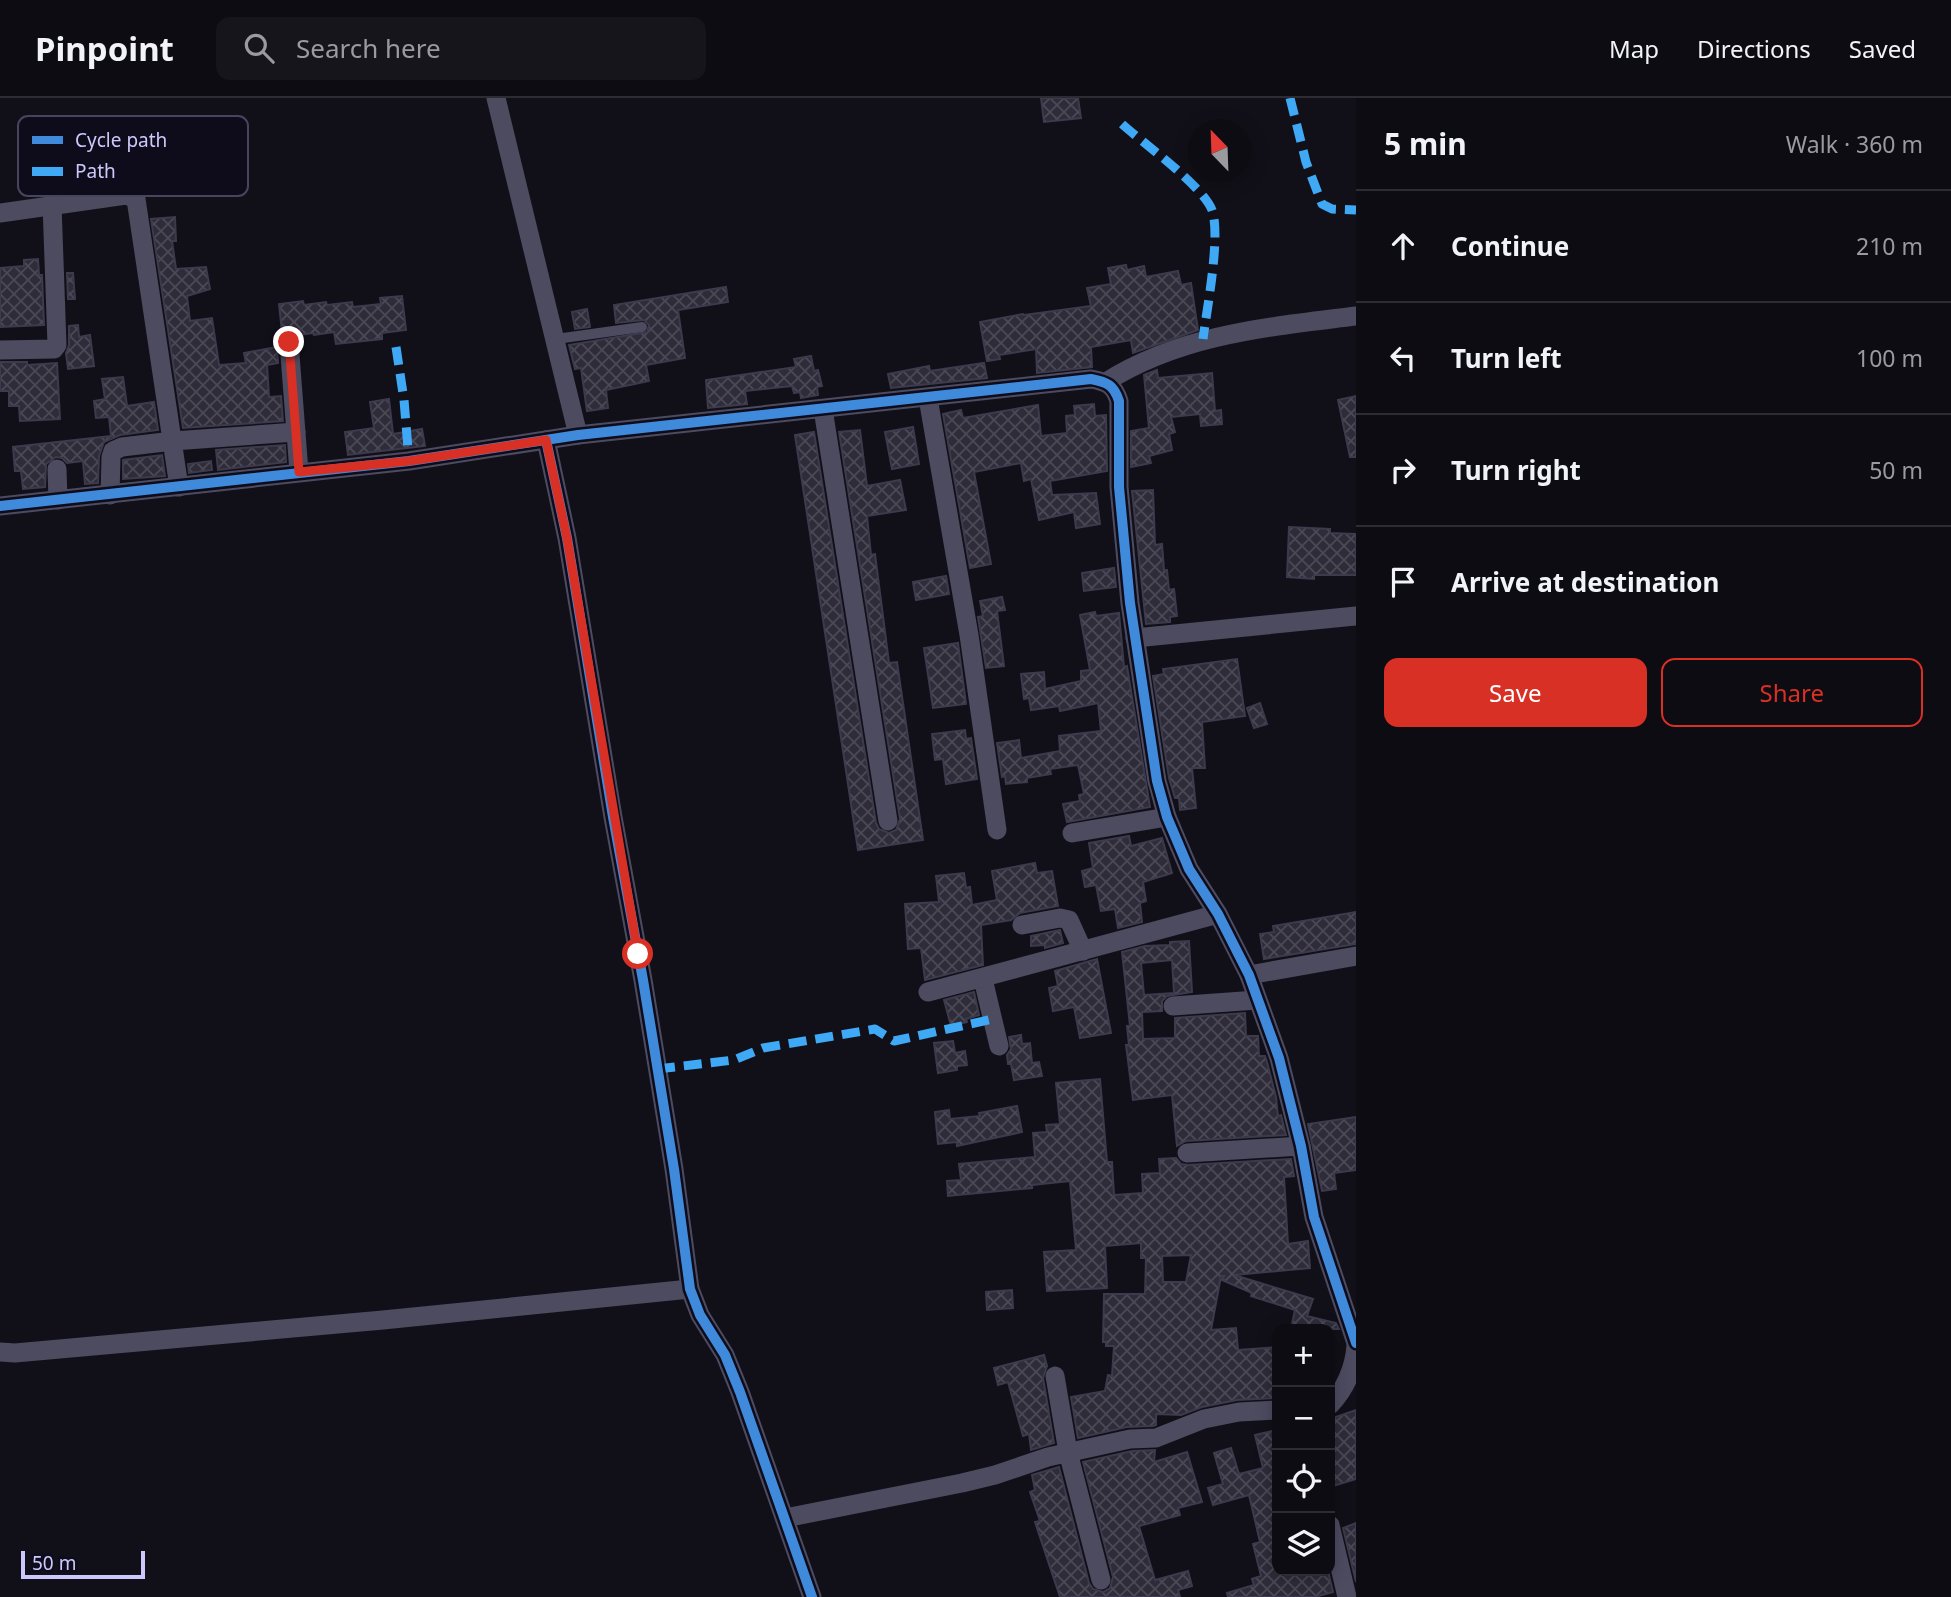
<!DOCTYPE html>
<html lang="en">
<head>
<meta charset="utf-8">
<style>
  body { margin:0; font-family:"Noto Sans",sans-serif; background:#16151b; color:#f1f3f6 }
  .controls { position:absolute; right:21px; bottom:21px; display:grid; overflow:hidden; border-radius:14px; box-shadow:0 4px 18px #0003 }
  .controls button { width:63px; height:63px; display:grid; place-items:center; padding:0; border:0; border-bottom:2px solid #2d2c32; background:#0d0c12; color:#f1f3f6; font:35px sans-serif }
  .compass { position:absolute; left:1188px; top:21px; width:63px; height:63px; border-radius:50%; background:#0d0c12; box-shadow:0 4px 18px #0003; rotate:337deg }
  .scale { position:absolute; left:21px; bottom:18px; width:124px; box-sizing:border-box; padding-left:7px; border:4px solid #cdc8fc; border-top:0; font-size:19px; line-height:24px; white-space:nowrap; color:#cdc8fc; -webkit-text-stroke:5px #0e0c1b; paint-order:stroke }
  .stop { position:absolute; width:21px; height:21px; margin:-16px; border:5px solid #d93025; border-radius:50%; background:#fff }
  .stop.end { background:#d93025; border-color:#fff; box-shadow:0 2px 7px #0008 }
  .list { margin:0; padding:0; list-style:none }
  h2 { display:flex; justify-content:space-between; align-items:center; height:91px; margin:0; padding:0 28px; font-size:30px }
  h2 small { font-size:23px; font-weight:400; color:#9a9b9f }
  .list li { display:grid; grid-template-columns:46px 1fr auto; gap:21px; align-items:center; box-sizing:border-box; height:112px; padding:0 28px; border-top:2px solid #2d2c32 }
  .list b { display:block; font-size:26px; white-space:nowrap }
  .list em { font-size:23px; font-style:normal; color:#9a9b9f }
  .actions { display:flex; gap:14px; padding:21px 28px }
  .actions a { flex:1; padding:16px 0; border:2px solid #d93025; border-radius:14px; text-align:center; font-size:24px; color:#d93025 }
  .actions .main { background:#d93025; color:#fff }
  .icon { flex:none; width:38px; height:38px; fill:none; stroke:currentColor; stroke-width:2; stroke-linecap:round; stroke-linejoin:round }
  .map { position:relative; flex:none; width:1356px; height:1499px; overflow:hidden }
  header { display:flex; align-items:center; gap:42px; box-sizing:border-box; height:98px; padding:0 35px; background:#0d0c12; border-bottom:2px solid #2d2c32 }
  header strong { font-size:33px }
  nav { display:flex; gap:38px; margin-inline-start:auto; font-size:24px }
  .search { width:490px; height:63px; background:#16151b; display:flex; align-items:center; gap:18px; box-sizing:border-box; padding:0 24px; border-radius:14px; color:#9a9b9f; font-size:26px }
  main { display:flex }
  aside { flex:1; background:#0d0c12 }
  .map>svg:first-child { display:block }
</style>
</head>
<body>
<header>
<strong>Pinpoint</strong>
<div class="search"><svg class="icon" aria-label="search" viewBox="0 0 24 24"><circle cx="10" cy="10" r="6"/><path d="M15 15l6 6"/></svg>Search here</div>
<nav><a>Map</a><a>Directions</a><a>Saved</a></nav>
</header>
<main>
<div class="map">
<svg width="1356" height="1499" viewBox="0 0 1356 1499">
  <defs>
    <pattern id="building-cross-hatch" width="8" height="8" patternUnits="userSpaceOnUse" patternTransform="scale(1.75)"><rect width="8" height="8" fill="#2f2c3a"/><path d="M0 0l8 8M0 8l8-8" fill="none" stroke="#4c4957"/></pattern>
  </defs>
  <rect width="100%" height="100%" fill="#111018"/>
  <g fill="url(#building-cross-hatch)" stroke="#3c3a4c" stroke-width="2" fill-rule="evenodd">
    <polygon points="1041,0 1078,0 1081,20 1044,24"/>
    <polygon points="175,119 176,143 172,143 176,171 206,169 210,191 187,198 190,223 212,220 219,267 246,265 244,255 277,249 278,265 267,267 269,299 281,298 283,323 183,330 151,121"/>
    <polygon points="38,161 39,177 42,177 44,227 0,229 0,170 24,168 24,162"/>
    <polygon points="1126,167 1127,172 1144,168 1146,179 1178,173 1181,187 1191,185 1198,232 1133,255 1131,242 1091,249 1092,269 1037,275 1036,251 999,257 1000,261 987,263 980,224 1023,216 1024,217 1091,208 1087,190 1111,186 1108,170"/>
    <polygon points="67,175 73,175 75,201 68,201"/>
    <polygon points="726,189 728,204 678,212 685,260 646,267 649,283 606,292 608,310 587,313 581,270 575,271 569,247 647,234 649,227 644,222 616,225 614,207"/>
    <polygon points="402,198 406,232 382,235 382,241 336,246 334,234 314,237 313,235 299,237 289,232 282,234 279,206 303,203 304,207 326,204 327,207 352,204 353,209 381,206 380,200"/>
    <polygon points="587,211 590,229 575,231 572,214"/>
    <polygon points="78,227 79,239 90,237 94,268 68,271 66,255 69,247 69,228"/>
    <polygon points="811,258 814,273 818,272 822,288 817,289 818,297 801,300 800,294 794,295 792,288 745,293 747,306 708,310 706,282 796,269 794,261"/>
    <polygon points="0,264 27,264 27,267 57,265 60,321 20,323 19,308 9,308 9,293 0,293"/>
    <polygon points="984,265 987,280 891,290 888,276 929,268 930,273"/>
    <polygon points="1157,272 1158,280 1212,275 1215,313 1221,312 1222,326 1201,328 1200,316 1171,319 1175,334 1169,336 1172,352 1149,358 1151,365 1131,369 1131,333 1149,330 1144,277"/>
    <polygon points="123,279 127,308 154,304 158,332 120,337 104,344 99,358 98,385 85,386 83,363 67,365 62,360 56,359 46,366 45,389 23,391 21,373 15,373 13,349 111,338 109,319 96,320 94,303 105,301 102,281"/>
    <polygon points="1356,298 1356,359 1350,359 1338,302"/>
    <polygon points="389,301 393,336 422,331 425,348 348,357 345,334 374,330 370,304"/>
    <polygon points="1094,306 1095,318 1106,317 1107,373 1050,383 1052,397 1096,395 1100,426 1076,430 1074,414 1039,422 1031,381 1024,383 1021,365 974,374 991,466 970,470 943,316 961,312 963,320 1038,307 1041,338 1067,335 1066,318 1075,317 1074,308"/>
    <polygon points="913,329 919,366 892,371 885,334"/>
    <polygon points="860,332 867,388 900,382 906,412 867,418 871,457 875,456 889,565 897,564 923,742 858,752 795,337 814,334 876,725 879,731 889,735 896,732 900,721 839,334"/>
    <polygon points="285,347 286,364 218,372 216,352"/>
    <polygon points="162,357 165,378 123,381 123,362"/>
    <polygon points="211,363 212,372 189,375 188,366"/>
    <polygon points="1153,392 1155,447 1162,446 1164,472 1167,472 1169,492 1174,491 1177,518 1170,519 1170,524 1146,526 1132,393"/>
    <polygon points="1289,429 1330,431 1330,435 1356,436 1356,477 1314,477 1314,481 1287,479"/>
    <polygon points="1114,470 1116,489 1084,493 1082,475"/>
    <polygon points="946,478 949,496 916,502 913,484"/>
    <polygon points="1002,499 1005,512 997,513 1004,568 986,570 978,519 983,518 980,503"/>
    <polygon points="1095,514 1096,518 1119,515 1124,569 1127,568 1150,709 1067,724 1063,706 1080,703 1079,697 1084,696 1078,667 1050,671 1051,676 1027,680 1027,684 1006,686 1005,678 1002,679 997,645 1019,642 1021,660 1060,653 1059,638 1101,633 1098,605 1060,613 1059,608 1031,612 1029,600 1024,601 1021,576 1044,574 1045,591 1081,583 1081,573 1090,572 1080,517"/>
    <polygon points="958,545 966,606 933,610 924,550"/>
    <polygon points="1237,561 1245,618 1202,624 1205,670 1192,670 1196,710 1180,712 1179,700 1175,700 1169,680 1153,578 1164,576 1163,571"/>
    <polygon points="1260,605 1267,626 1254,630 1247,610"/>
    <polygon points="965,632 966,641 971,640 977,681 946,686 943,661 935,662 932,636"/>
    <polygon points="1129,738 1131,748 1162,740 1172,775 1143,784 1146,803 1140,805 1142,824 1118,830 1115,811 1101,813 1096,787 1085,789 1082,773 1093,770 1089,745"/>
    <polygon points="1035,765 1037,775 1052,773 1058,808 1020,815 1011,822 981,827 983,867 925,882 921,850 908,851 905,806 939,804 936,778 964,775 966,790 970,789 972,807 997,802 992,773"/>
    <polygon points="1356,814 1356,846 1264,861 1260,836 1274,834 1273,828"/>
    <polygon points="1060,832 1063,845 1045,850 1045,847 1031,848 1031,838"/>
    <path d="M1189,843l3,51 -25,4 -5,5v10l-20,1 1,27 32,-1v-20l70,-5 1,23h12l1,20h6l2,6 9,35 2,19 3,-1 5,20 -100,6 -9,5 -5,-51 -39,5 -7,-55h3l-2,-19h3l-8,-74 23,-6 25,-1v-3zM1172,862l2,33 -30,2 -3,-32z"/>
    <polygon points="1097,861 1111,935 1080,940 1074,909 1053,913 1049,890 1058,888 1055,873"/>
    <polygon points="974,894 979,917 966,921 967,924 951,928 944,902"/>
    <polygon points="1021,937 1022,946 1030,945 1032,965 1039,964 1042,978 1014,982 1011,966 1008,966 1007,957 1011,951 1009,939"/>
    <polygon points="953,943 955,955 965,953 967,967 957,968 957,972 938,975 934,945"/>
    <path d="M1100,981l7,83h5l2,33 29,-2 -1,-19 18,-1 -1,-14 17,-1 5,6 7,1 103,-6 3,17 -10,1 4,67 20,-3 2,27 -76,7 79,24 -6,17 29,7 3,6h-48l4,-19 -44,-14 1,-3 -30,-13 2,-4h-3l-10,54 25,-2 2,22 39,-3v51l-40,2 -35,7 -21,8 -25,-1v11l-3,1 -26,1 -49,11 -7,-41 34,-6 3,-16 4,1 2,-30h-8v-4h-3l1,-48h41l1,-36h-5v-15l-36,3 2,42 -60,3 -3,-39 32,-2 -6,-69 -38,4v3l-84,8 -1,-15 14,-1 -2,-16 76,-7 -2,-24 14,-1 -1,-7 14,-1 -4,-41zM1191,1157l-5,27h-23l-1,-26z"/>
    <polygon points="1017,1008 1022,1034 957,1048 957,1044 938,1046 935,1014 949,1012 950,1021 980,1018 979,1015"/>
    <polygon points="1356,1019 1356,1072 1334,1075 1336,1091 1322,1093 1308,1026"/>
    <polygon points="1012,1192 1013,1210 987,1212 986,1194"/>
    <polygon points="1044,1257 1047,1268 1043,1280 1054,1345 1031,1352 1029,1336 1023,1338 1008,1284 998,1287 994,1270"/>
    <polygon points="1356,1312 1356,1381 1330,1389 1330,1321"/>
    <polygon points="1277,1332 1277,1473 1328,1473 1333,1494 1315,1499 1228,1499 1227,1495 1254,1487 1252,1481 1261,1478 1253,1446 1260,1444 1249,1397 1213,1407 1208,1390 1223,1386 1214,1355 1231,1350 1239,1376 1263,1370 1255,1337"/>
    <polygon points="1155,1352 1154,1364 1187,1354 1202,1404 1178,1410 1180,1417 1139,1428 1155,1482 1188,1473 1192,1488 1178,1492 1180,1499 1060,1499 1035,1424 1040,1423 1030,1394 1035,1392 1032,1377 1059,1369 1089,1485 1093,1491 1103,1494 1110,1490 1113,1479 1083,1364 1132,1353"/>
    <polygon points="1356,1425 1356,1484 1343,1430"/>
  </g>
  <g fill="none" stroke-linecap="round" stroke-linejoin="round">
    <polyline stroke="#4c4b60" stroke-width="10" points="556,241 642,229"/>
    <g stroke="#4c4b60" stroke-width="19">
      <polyline points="496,0 578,337"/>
      <polyline points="0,115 126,97 136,101 179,389"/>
      <polyline points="289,244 299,374"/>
      <polyline points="0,252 54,251 57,247 52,106"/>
      <path d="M1106,284c76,-48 163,-55 250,-66"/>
      <polyline points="928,300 969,537 997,732"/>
      <polyline points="823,311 888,723"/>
      <polyline points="546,342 567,440 613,719 643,882 674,1071 690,1191 700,1217 725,1257 740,1294 812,1499"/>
      <polyline points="57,371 58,402"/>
      <polyline points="110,397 111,359 113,353 122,349 173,343 296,334"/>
      <path d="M0,408l409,-45 169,-26 513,-56c16,3 23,6 28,22v86l11,116 27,178 10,36 22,52 29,45 31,61 30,83 22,88 13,71 42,126"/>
      <polyline points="1135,540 1356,518"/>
      <polyline points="1072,735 1167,719"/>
      <polyline points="1022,827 1060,820 1069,822 1083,853"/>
      <polyline points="1249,877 1356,858"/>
      <polyline points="983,881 999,948"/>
      <polyline points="928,894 1218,816"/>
      <polyline points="1173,908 1257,902"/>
      <polyline points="1187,1055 1301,1048"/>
      <polyline points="0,1254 15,1255 383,1222 690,1191"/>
      <polyline points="1055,1278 1068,1354 1101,1482"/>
      <path d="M1330,1307c16,-17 24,-36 26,-59"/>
      <polyline points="785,1420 962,1385 995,1377 1048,1359 1130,1341 1156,1340 1204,1321 1239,1314 1277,1312"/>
      <polyline points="1330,1427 1347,1499"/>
    </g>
    <g stroke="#3fa9f5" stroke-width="9" stroke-dasharray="18 9" stroke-linecap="butt">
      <polyline points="1290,0 1306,64 1322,106 1332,111 1356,112"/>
      <path d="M1122,26c21,19 81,62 90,86 9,26 -5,98 -9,129"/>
      <polyline points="396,249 404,302 409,363"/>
      <polyline points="657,971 734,962 763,950 875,931 894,943 993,921"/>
    </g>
    <defs>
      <g id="cycleway">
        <polyline points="546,342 567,440 613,719 643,882 674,1071 690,1191 700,1217 725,1257 740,1294 812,1499"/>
        <path d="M0,408l409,-45 169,-26 513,-56c16,3 23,6 28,22v86l11,116 27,178 10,36 22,52 29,45 31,61 30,83 22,88 13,71 42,126"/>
      </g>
    </defs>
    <use href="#cycleway" stroke="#0e0c1b" stroke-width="15"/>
    <use href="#cycleway" stroke="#408adc" stroke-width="10"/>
  </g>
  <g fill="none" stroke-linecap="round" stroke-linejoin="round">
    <polyline stroke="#d93025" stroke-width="9" points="289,244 299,374 409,363 546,342 567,440 638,856"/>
  </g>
  <rect x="18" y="18" width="230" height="80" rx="10" fill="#0e0c1b" stroke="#47445e" stroke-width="2"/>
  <rect x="32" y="38" width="31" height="8" fill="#408adc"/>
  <rect x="32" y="69" width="31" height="9" fill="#3fa9f5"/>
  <g font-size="19" fill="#cdc8fc">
    <text x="75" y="49">Cycle path</text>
    <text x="75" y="80">Path</text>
  </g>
</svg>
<div class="controls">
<button>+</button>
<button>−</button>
<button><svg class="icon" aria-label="locate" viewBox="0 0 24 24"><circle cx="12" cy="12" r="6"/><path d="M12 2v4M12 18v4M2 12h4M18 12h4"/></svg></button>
<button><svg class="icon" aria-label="layers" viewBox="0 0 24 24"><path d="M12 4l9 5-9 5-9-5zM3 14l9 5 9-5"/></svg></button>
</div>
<svg class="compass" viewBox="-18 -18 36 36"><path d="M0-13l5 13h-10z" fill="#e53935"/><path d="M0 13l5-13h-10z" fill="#9a9b9f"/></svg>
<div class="scale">50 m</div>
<div class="stop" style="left:638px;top:856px"></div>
<div class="stop end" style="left:289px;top:244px"></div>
</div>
<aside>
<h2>5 min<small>Walk · 360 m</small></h2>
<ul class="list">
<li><svg class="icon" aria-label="ahead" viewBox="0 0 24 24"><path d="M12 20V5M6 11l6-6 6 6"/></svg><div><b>Continue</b></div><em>210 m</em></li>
<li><svg class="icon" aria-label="left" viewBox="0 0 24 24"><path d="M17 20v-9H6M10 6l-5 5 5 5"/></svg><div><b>Turn left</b></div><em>100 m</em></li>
<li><svg class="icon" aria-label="right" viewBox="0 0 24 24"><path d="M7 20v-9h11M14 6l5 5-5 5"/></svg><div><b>Turn right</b></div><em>50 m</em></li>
<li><svg class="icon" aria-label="arrive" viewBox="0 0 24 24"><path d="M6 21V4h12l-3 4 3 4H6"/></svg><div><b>Arrive at destination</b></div></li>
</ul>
<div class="actions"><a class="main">Save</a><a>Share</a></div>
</aside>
</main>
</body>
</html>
